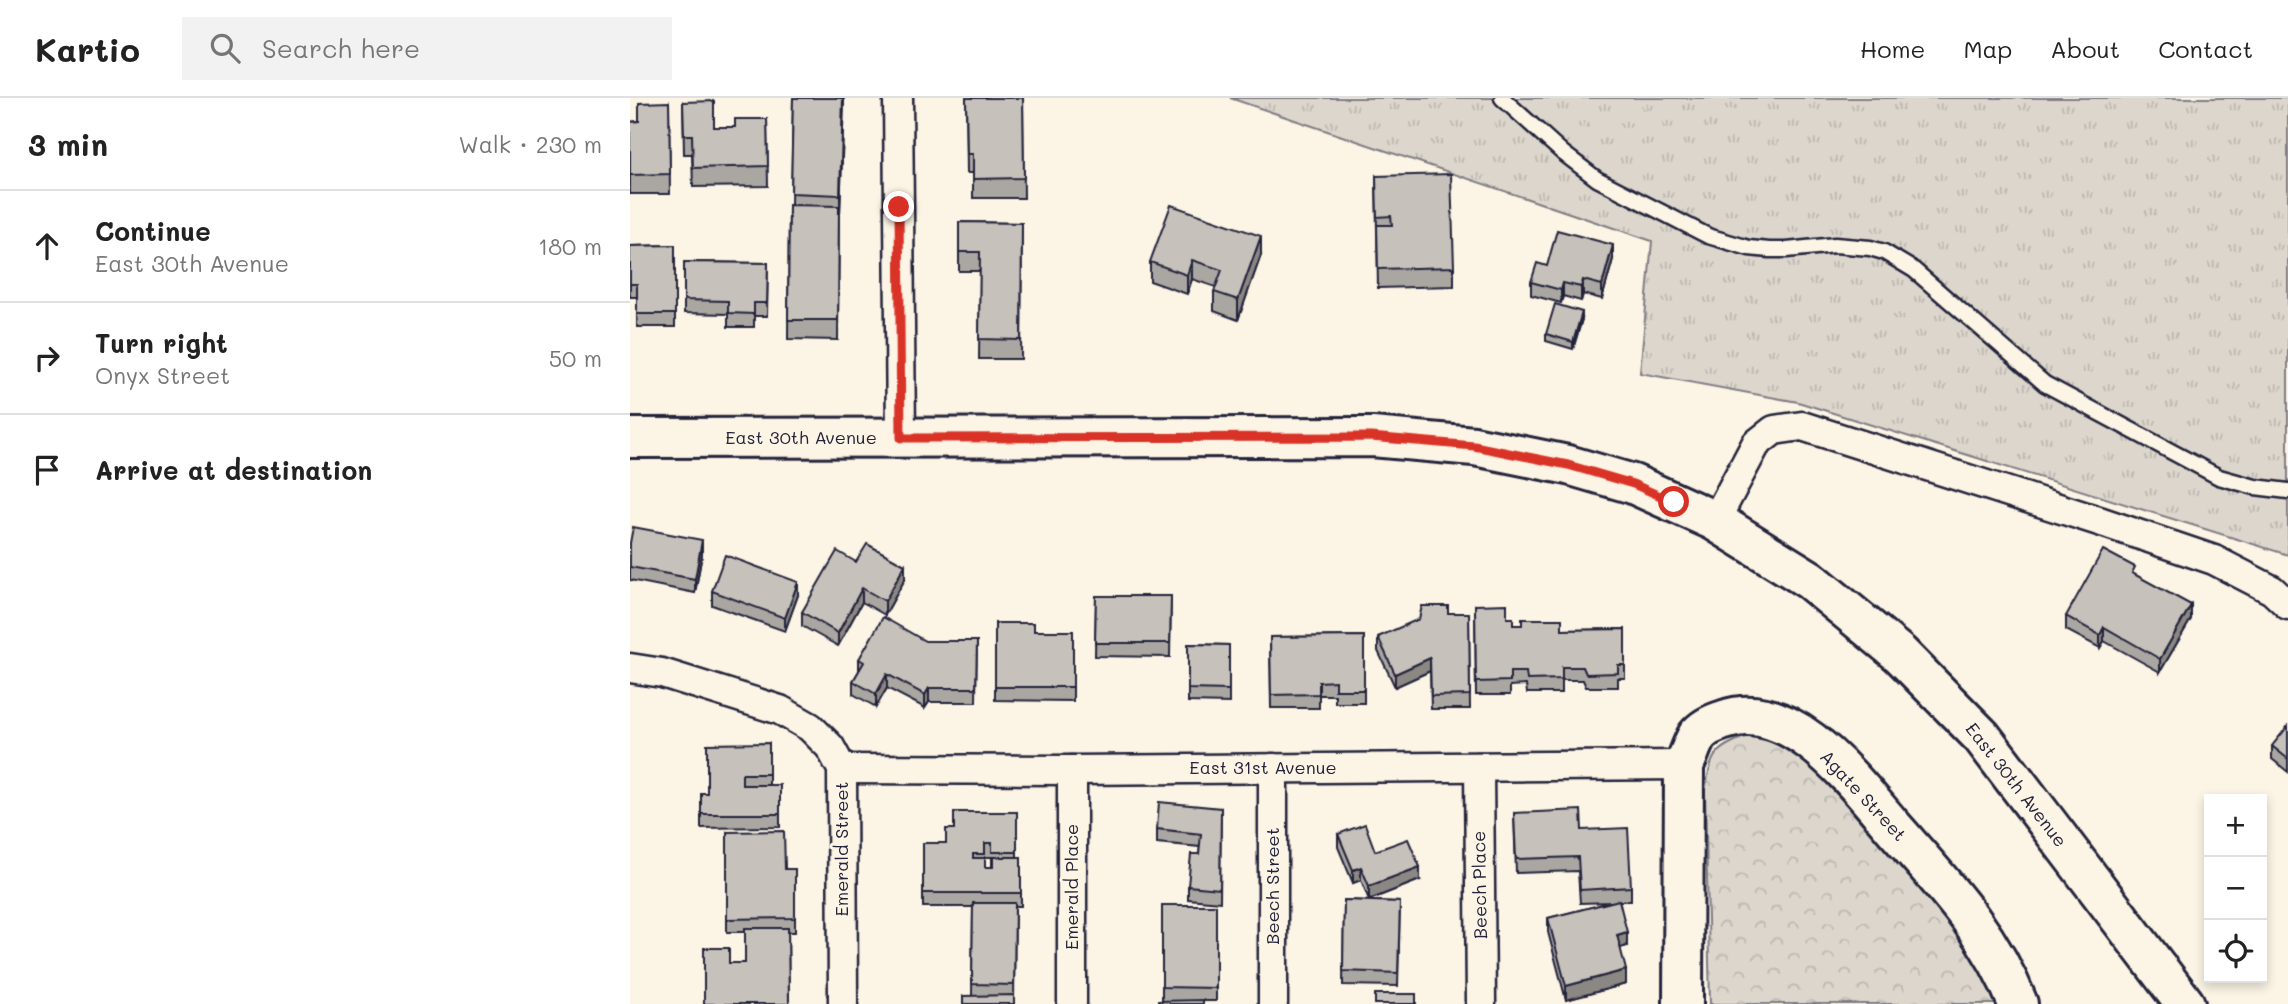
<!DOCTYPE html>
<html lang="en">
<head>
<meta charset="utf-8">
<style>
  body { margin:0; font-family:Mali,sans-serif; background:#f2f2f2; color:#222 }
  .controls { position:absolute; right:21px; bottom:21px; display:grid; overflow:hidden; border-radius:0px; box-shadow:0 4px 10px #0003 }
  .controls button { width:63px; height:63px; display:grid; place-items:center; padding:0; border:0; border-bottom:2px solid #e0e0e0; background:#fff; color:#222; font:35px sans-serif }
  .stop { position:absolute; width:21px; height:21px; margin:-16px; border:5px solid #d93025; border-radius:50%; background:#fff }
  .stop.end { background:#d93025; border-color:#fff; box-shadow:0 2px 7px #0008 }
  .list { margin:0; padding:0; list-style:none }
  h2 { display:flex; justify-content:space-between; align-items:center; height:91px; margin:0; padding:0 28px; font-size:30px }
  h2 small { font-size:23px; font-weight:400; color:#767676 }
  .list li { display:grid; grid-template-columns:46px 1fr auto; gap:21px; align-items:center; box-sizing:border-box; height:112px; padding:0 28px; border-top:2px solid #e0e0e0 }
  .list b { display:block; font-size:26px; white-space:nowrap }
  .list p { margin:0; font-size:23px; white-space:nowrap; color:#767676 }
  .list em { font-size:23px; font-style:normal; color:#767676 }
  .icon { flex:none; width:38px; height:38px; fill:none; stroke:currentColor; stroke-width:2; stroke-linecap:round; stroke-linejoin:round }
  .map { position:relative; flex:none; width:1658px; height:906px; overflow:hidden }
  header { display:flex; align-items:center; gap:42px; box-sizing:border-box; height:98px; padding:0 35px; background:#fff; border-bottom:2px solid #e0e0e0 }
  header strong { font-size:33px }
  nav { display:flex; gap:38px; margin-inline-start:auto; font-size:24px }
  .search { width:490px; height:63px; background:#f2f2f2; display:flex; align-items:center; gap:18px; box-sizing:border-box; padding:0 24px; border-radius:0px; color:#767676; font-size:26px }
  main { display:flex }
  aside { flex:1; background:#fff }
  .map>svg:first-child { display:block }
</style>
</head>
<body>
<header>
<strong>Kartio</strong>
<div class="search"><svg class="icon" aria-label="search" viewBox="0 0 24 24"><circle cx="10" cy="10" r="6"/><path d="M15 15l6 6"/></svg>Search here</div>
<nav><a>Home</a><a>Map</a><a>About</a><a>Contact</a></nav>
</header>
<main>
<aside>
<h2>3 min<small>Walk · 230 m</small></h2>
<ul class="list">
<li><svg class="icon" aria-label="ahead" viewBox="0 0 24 24"><path d="M12 20V5M6 11l6-6 6 6"/></svg><div><b>Continue</b><p>East 30th Avenue</p></div><em>180 m</em></li>
<li><svg class="icon" aria-label="right" viewBox="0 0 24 24"><path d="M7 20v-9h11M14 6l5 5-5 5"/></svg><div><b>Turn right</b><p>Onyx Street</p></div><em>50 m</em></li>
<li><svg class="icon" aria-label="arrive" viewBox="0 0 24 24"><path d="M6 21V4h12l-3 4 3 4H6"/></svg><div><b>Arrive at destination</b></div></li>
</ul>
</aside>
<div class="map">
<svg width="1658" height="906" viewBox="0 0 1658 906">
  <defs>
    <pattern id="grass-tufts" width="24" height="20" patternUnits="userSpaceOnUse" patternTransform="scale(1.75)"><rect width="24" height="20" fill="#dcd6cc"/><path d="M3 7l-1-3M5 7V3M7 7l1-3M15 17l-1-3M17 17v-4M19 17l1-3" fill="none" stroke="#bcb7b0"/></pattern>
    <pattern id="forest-crowns" width="20" height="18" patternUnits="userSpaceOnUse" patternTransform="scale(1.75)"><rect width="20" height="18" fill="#dcd6cc"/><path d="M2 6a3 3 0 1 1 6 0M12 15a3 3 0 1 1 6 0" fill="none" stroke="#bcb7b0"/></pattern>
  </defs>
  <rect width="100%" height="100%" fill="#fcf5e5"/>
  <filter id="ink" filterUnits="userSpaceOnUse"><feTurbulence type="fractalNoise" baseFrequency=".0143" numOctaves="2"/><feDisplacementMap in="SourceGraphic" scale="14" xChannelSelector="R" yChannelSelector="G"/><feConvolveMatrix kernelMatrix="1 2 1 2 8 2 1 2 1" color-interpolation-filters="sRGB"/></filter>
  <g filter="url(#ink)">
    <polygon fill="url(#grass-tufts)" stroke="#7f7c84" stroke-width="2" points="600,0 1658,0 1658,457 1168,304 1010,275 1022,143"/>
    <path fill="url(#forest-crowns)" stroke="#7f7c84" stroke-width="2" d="M1117,638l36,8 49,36 101,113 70,111h-293l-5,-213c7,-36 6,-41 42,-55z"/>
    <g fill="none" stroke-linecap="round" stroke-linejoin="round">
      <defs>
        <polyline id="lane" points="872,0 933,55 967,81 1078,138 1119,150 1139,152 1157,152 1205,147 1240,150 1254,154 1284,172 1415,286 1589,379 1625,389 1658,393"/>
        <g id="street">
          <polyline points="268,0 271,340"/>
          <polyline points="1085,423 1126,346 1144,332 1172,328 1472,424 1584,462 1642,492 1658,507"/>
          <polyline points="0,570 32,575 150,612 180,629 200,649 212,671 213,906"/>
          <polyline points="849,669 851,906"/>
          <polyline points="643,670 643,906"/>
          <polyline points="212,671 442,672 1054,667"/>
          <polyline points="442,906 442,672"/>
        </g>
        <path id="secondary" d="M1053,906l1,-239c5,-9 8,-21 13,-29 7,-9 17,-13 27,-16 67,-24 131,63 169,107 50,57 97,105 125,177"/>
        <polyline id="primary" points="0,340 742,339 844,348 938,367 1003,386 1085,423 1180,482 1270,556 1352,639 1555,906"/>
      </defs>
      <use href="#lane" stroke="#22223b" stroke-width="19"/>
      <use href="#street" stroke="#22223b" stroke-width="33"/>
      <use href="#secondary" stroke="#22223b" stroke-width="44"/>
      <use href="#primary" stroke="#22223b" stroke-width="44"/>
      <use href="#lane" stroke="#fcf5e5" stroke-width="14"/>
      <use href="#street" stroke="#fcf5e5" stroke-width="28"/>
      <use href="#secondary" stroke="#fcf5e5" stroke-width="38"/>
      <use href="#primary" stroke="#fcf5e5" stroke-width="38"/>
    </g>
    <g fill="#aaa6a1" stroke="#22223b" stroke-width="2" fill-rule="evenodd">
      <polygon points="163,0 214,0 210,116 209,116 208,242 158,241 159,107 161,107"/>
      <polygon points="336,0 393,0 394,100 343,100 343,75 337,75"/>
      <polygon points="39,4 40,96 0,96 0,24 9,23"/>
      <polygon points="53,4 84,29 105,29 137,21 138,88 63,89 62,56 54,56"/>
      <polygon points="746,78 824,169 824,188 748,190"/>
      <polygon points="329,124 392,125 391,261 349,261 350,173 329,173"/>
      <polygon points="45,147 45,229 7,229 7,199 0,199 0,148"/>
      <polygon points="631,157 608,222 584,213 584,194 586,189 562,181 557,196 520,183 520,164"/>
      <polygon points="983,161 972,201 953,196 951,203 933,198 931,205 901,197 901,184 917,168"/>
      <polygon points="54,164 138,165 137,218 124,218 124,229 98,229 98,216 54,215"/>
      <polygon points="952,221 943,251 916,243 916,236"/>
      <polygon points="0,445 72,456 65,495 0,482"/>
      <polygon points="226,464 275,481 255,517 232,504 208,548 172,528 172,514"/>
      <polygon points="1505,477 1561,521 1530,574 1474,543 1470,550 1436,532 1436,518"/>
      <polygon points="82,493 168,497 155,533 82,507"/>
      <polygon points="466,498 541,498 540,559 465,558"/>
      <polygon points="845,507 877,520 883,527 892,527 932,532 995,531 995,580 988,580 988,589 956,589 953,582 932,582 932,595 897,595 896,587 880,588 880,597 846,597"/>
      <polygon points="818,515 839,515 840,611 801,611 800,573 765,589 748,553 748,539"/>
      <polygon points="365,525 404,533 443,533 443,603 365,602"/>
      <polygon points="734,538 734,605 705,605 705,597 689,597 689,610 641,610 640,539"/>
      <polygon points="295,543 347,543 346,604 299,604 295,610 257,590 246,609 223,596 223,583 229,573 229,561"/>
      <polygon points="558,546 599,547 599,605 558,604"/>
      <polygon points="1658,628 1658,674 1642,661 1642,648"/>
      <polygon points="139,645 139,687 150,687 150,729 71,730 71,695 77,695"/>
      <polygon points="591,710 590,804 558,801 558,788 569,756 570,749 527,745 527,731"/>
      <path d="M387,714v45h4v49h-6l-1,98 -42,-8 1,-89h-50v-64h23l8,-14zM355,759h7v9l1,1h-8z"/>
      <polygon points="884,715 952,732 1001,789 1001,803 989,803 997,848 990,850 996,886 936,902 918,834 918,820 982,804 950,805 948,773 886,775"/>
      <polygon points="97,734 155,771 165,771 165,834 158,834 159,906 115,865 115,834 97,834"/>
      <polygon points="708,736 745,753 790,782 739,802 731,782 723,785 708,749"/>
      <polygon points="714,802 770,804 768,888 713,887"/>
      <rect x="532" y="807" width="54" height="96"/>
    </g>
    <g fill="#8b8783" stroke="#22223b" stroke-width="2">
      <polygon points="213,0 214,2 210,116 210,97"/>
      <polygon points="631,138 631,157 608,222 608,202"/>
      <polygon points="983,147 983,161 972,201 972,187"/>
      <polygon points="562,162 562,181 557,196 557,177"/>
      <polygon points="953,182 953,196 951,203 951,189"/>
      <polygon points="933,185 933,198 931,205 931,192"/>
      <polygon points="952,214 952,221 943,251 943,244"/>
      <polygon points="72,442 72,456 65,495 65,481"/>
      <polygon points="275,467 275,481 255,517 255,503"/>
      <polygon points="168,484 168,497 155,533 155,520"/>
      <polygon points="232,490 232,504 208,548 208,535"/>
      <polygon points="1561,507 1561,521 1530,574 1530,561"/>
      <polygon points="1474,529 1474,543 1470,550 1470,537"/>
      <polygon points="800,560 800,573 765,589 765,576"/>
      <polygon points="257,576 257,590 246,609 246,596"/>
      <polygon points="299,590 299,604 295,610 295,597"/>
      <polygon points="731,769 731,782 723,785 723,772"/>
      <polygon points="790,769 790,782 739,802 739,788"/>
      <polygon points="997,834 997,848 987,851 987,837"/>
      <polygon points="996,872 996,886 936,902 936,888"/>
    </g>
    <g fill="#c6c1bb" stroke="#22223b" stroke-width="2">
      <polygon points="163,0 213,0 210,97 161,95"/>
      <polygon points="336,0 393,0 394,80 343,81 343,56 337,56"/>
      <polygon points="84,3 84,29 105,29 105,21 137,21 138,68 63,70 62,37 54,37 53,4"/>
      <polygon points="39,4 40,76 0,77 0,24 9,23 9,5"/>
      <polygon points="821,76 824,169 748,171 747,127 762,127 761,118 747,119 746,78"/>
      <polygon points="159,107 209,108 208,222 158,222"/>
      <polygon points="541,107 631,138 608,202 584,194 592,172 562,162 557,177 520,164"/>
      <polygon points="329,124 392,125 391,242 349,241 350,154 329,154"/>
      <polygon points="927,132 983,147 972,187 953,182 951,189 933,185 931,192 901,184 907,165 917,168"/>
      <polygon points="45,147 45,216 7,216 7,186 0,186 0,148"/>
      <polygon points="54,164 138,165 137,205 124,205 124,216 98,215 98,203 54,202"/>
      <polygon points="925,206 952,214 943,244 916,236"/>
      <polygon points="3,429 72,442 65,481 0,469 0,445"/>
      <polygon points="237,446 275,467 255,503 232,490 208,535 172,514 207,453 226,464"/>
      <polygon points="1473,452 1505,469 1502,475 1561,507 1530,561 1474,529 1470,537 1436,518"/>
      <polygon points="95,457 168,484 155,520 82,493"/>
      <polygon points="466,498 541,498 540,545 465,545"/>
      <polygon points="877,506 877,520 883,520 883,527 892,527 892,521 932,521 932,532 995,531 995,567 988,567 988,575 956,576 953,569 932,569 932,581 897,582 896,574 880,574 880,583 846,584 845,507"/>
      <polygon points="792,508 818,508 818,515 839,515 840,597 801,598 800,560 765,576 748,539 789,521"/>
      <polygon points="253,519 295,543 347,543 346,590 299,590 295,597 257,576 246,596 223,583 234,564 229,561"/>
      <polygon points="365,525 404,525 404,533 443,533 443,589 365,589"/>
      <polygon points="734,538 734,592 705,592 705,583 689,584 689,596 641,597 640,539"/>
      <polygon points="558,546 599,547 599,592 558,591"/>
      <polygon points="1658,628 1658,661 1642,648"/>
      <polygon points="139,645 139,676 112,676 112,687 150,687 150,716 71,716 71,695 77,695 77,646"/>
      <polygon points="529,704 591,710 590,791 558,788 561,756 569,756 571,736 527,731"/>
      <polygon points="951,712 952,732 998,730 1001,789 950,792 948,759 886,761 884,715"/>
      <polygon points="324,714 387,714 387,754 362,754 362,745 355,745 355,756 343,756 343,760 355,760 355,769 363,769 363,759 391,759 391,795 293,795 293,745 316,745 316,731 324,731"/>
      <polygon points="735,726 745,753 778,741 790,769 739,788 731,769 723,772 708,736"/>
      <polygon points="154,733 155,771 165,771 165,820 97,821 97,734"/>
      <polygon points="714,802 770,804 768,875 713,873"/>
      <polygon points="989,802 997,834 987,837 996,872 936,888 918,820"/>
      <polygon points="343,805 385,805 384,887 342,886"/>
      <polygon points="532,807 586,807 586,890 532,889"/>
      <polygon points="115,830 158,830 159,906 74,906 74,850 99,850 99,865 115,865"/>
      <rect x="745" y="896" width="41" height="10"/>
      <polygon points="384,897 384,906 333,906 333,898"/>
      <polygon points="573,902 573,906 528,906 528,903"/>
    </g>
  </g>
  <g fill="none" stroke-linecap="round" stroke-linejoin="round" filter="url(#ink)">
    <polyline stroke="#d93025" stroke-width="9" points="269,109 271,340 741,339 844,348 938,367 1003,386 1044,404"/>
  </g>
  <g text-anchor="middle" stroke-width="6" stroke-linejoin="round" paint-order="stroke">
    <g font-size="18" fill="#22223b" stroke="#fcf5e5">
      <text x="171" y="346">East 30th Avenue</text>
      <text x="633" y="676">East 31st Avenue</text>
      <text transform="translate(1386 687) rotate(52)" y="6">East 30th Avenue</text>
      <text transform="translate(1233 698) rotate(47)" y="6">Agate Street</text>
      <text transform="translate(212 751) rotate(-90)" y="6">Emerald Street</text>
      <text transform="translate(850 787) rotate(-91)" y="6">Beech Place</text>
      <text transform="translate(643 788) rotate(-90)" y="6">Beech Street</text>
      <text transform="translate(442 789) rotate(-90)" y="6">Emerald Place</text>
    </g>
  </g>
</svg>
<div class="controls">
<button>+</button>
<button>−</button>
<button><svg class="icon" aria-label="locate" viewBox="0 0 24 24"><circle cx="12" cy="12" r="6"/><path d="M12 2v4M12 18v4M2 12h4M18 12h4"/></svg></button>
</div>
<div class="stop" style="left:1044px;top:404px"></div>
<div class="stop end" style="left:269px;top:109px"></div>
</div>
</main>
</body>
</html>
